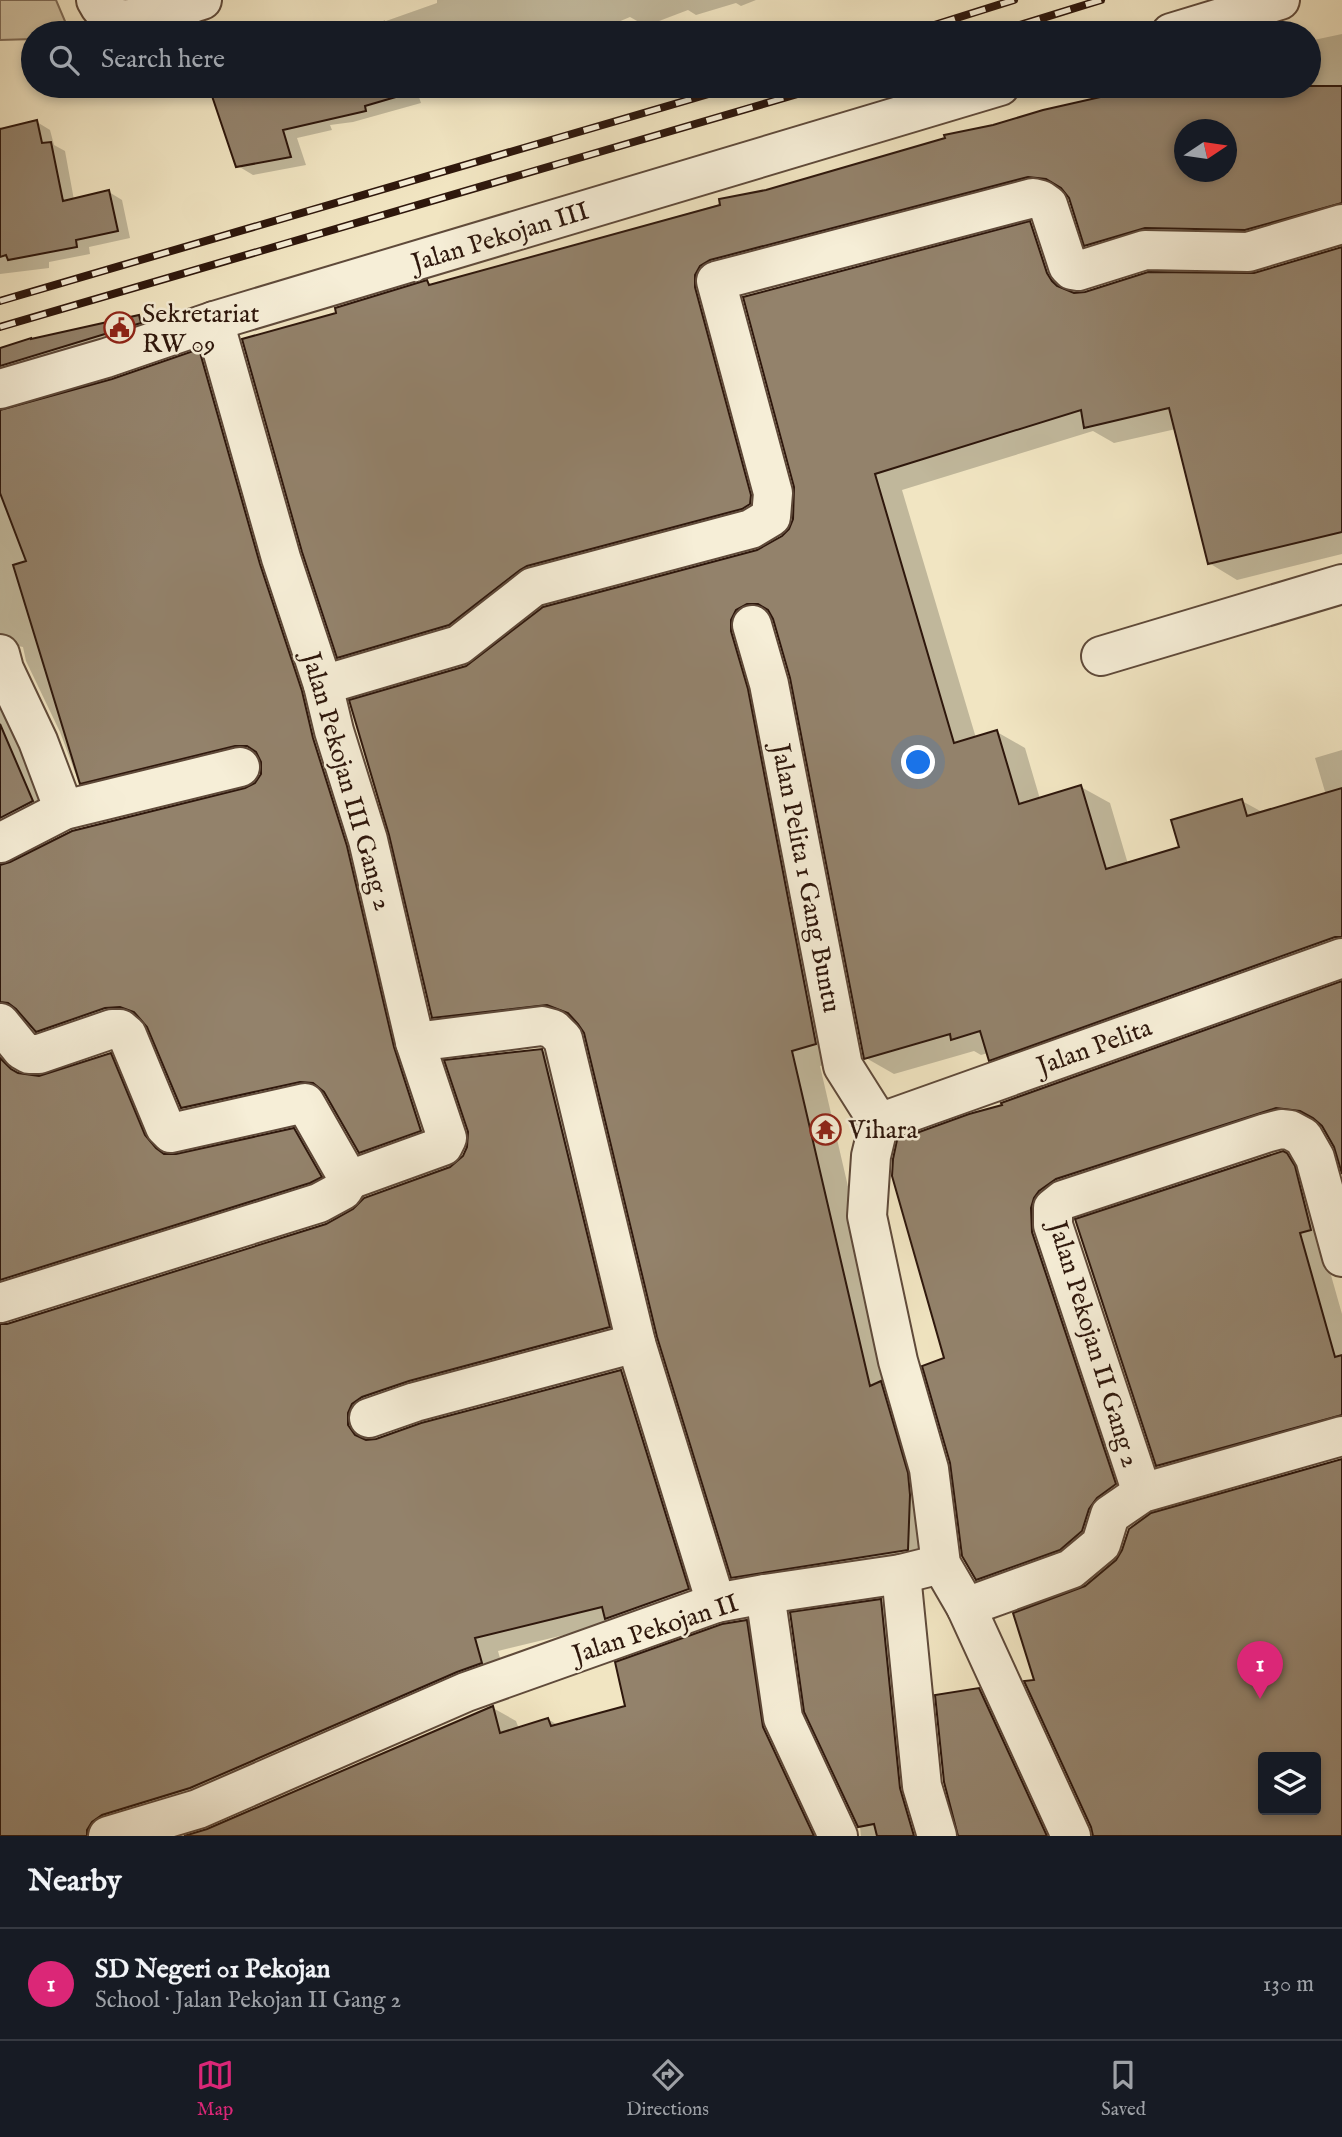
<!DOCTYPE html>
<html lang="en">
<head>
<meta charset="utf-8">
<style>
  body { margin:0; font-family:"IM FELL English",serif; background:#20242c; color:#f1f3f6 }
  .controls { position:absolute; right:21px; bottom:21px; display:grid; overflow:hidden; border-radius:7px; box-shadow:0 4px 10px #0003 }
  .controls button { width:63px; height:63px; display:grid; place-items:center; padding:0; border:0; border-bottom:2px solid #363941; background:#171b24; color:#f1f3f6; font:35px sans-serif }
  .compass { position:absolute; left:1174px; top:119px; width:63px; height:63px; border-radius:50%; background:#171b24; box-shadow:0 4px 10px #0003; rotate:77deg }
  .you { position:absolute; left:919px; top:763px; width:24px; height:24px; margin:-18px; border:5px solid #fff; border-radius:50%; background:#1a73e8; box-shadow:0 0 0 10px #1a73e833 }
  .badge { display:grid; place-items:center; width:46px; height:46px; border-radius:50%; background:#db2777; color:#fff; font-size:23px; font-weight:700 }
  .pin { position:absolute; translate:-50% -58px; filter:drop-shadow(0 2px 4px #0008) }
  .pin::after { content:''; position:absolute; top:37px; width:24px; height:21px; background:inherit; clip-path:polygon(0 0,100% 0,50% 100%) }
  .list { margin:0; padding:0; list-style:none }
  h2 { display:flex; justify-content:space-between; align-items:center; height:91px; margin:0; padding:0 28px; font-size:30px }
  h2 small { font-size:23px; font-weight:400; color:#9ea1a6 }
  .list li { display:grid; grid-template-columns:46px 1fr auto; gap:21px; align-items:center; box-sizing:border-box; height:112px; padding:0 28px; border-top:2px solid #363941 }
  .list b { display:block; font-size:26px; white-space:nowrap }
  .list p { margin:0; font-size:23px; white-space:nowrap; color:#9ea1a6 }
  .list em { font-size:23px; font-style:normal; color:#9ea1a6 }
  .icon { flex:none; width:38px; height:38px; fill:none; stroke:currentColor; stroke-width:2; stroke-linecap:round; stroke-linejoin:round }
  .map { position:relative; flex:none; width:1342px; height:1836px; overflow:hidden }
  .search { position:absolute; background:#171b24; box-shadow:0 4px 10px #0003; left:21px; right:21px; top:21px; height:77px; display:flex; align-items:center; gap:18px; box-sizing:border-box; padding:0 24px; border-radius:38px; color:#9ea1a6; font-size:26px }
  .sheet { height:203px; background:#171b24 }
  nav { display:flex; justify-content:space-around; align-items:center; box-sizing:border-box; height:98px; border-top:2px solid #363941; background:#171b24; font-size:19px; color:#9ea1a6 }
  nav a { display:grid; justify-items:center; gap:4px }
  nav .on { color:#db2777 }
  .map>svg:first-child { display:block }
</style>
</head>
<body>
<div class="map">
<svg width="1342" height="1836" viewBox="0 0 1342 1836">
  <rect width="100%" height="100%" fill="#f1e5c2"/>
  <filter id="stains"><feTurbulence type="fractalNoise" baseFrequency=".00286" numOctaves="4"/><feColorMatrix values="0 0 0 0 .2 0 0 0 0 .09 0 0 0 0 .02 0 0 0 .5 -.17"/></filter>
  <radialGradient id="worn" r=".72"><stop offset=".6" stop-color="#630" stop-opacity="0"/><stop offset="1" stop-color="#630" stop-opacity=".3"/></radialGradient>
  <polygon fill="#d0c2a3" stroke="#7f6c58" stroke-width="2" points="0,0 56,0 70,33 33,33 33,39 0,40"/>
  <g fill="#0003" fill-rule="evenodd">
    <polygon points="437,0 756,0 741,6 736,3 696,15 688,10 646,26 630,17 592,33 335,33 369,27 437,3"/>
    <path d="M1342,34v191l-228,36 -28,-16 -19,-52 -9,-1 -319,84 -16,28 56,208 -223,69 -189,92 -28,-16 -1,-343 89,-32 6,4 560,-160 114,-29 -1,-7 19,-4h184v-45zM1184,130h42v42h-42z"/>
    <polygon points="258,86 448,86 418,94 421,103 353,122 330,125 332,130 297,138 306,165 253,175 238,166 216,103 258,87"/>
    <polygon points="37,122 50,130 54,145 65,151 74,200 109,192 122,200 130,238 89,247 90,254 49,262 49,268 0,274 0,127 4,130"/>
    <polygon points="1030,223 1059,240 1077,293 1254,275 1342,249 1342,554 1237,580 1209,563 1176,429 1114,443 1093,431 902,490 976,738 997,732 1025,748 1040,799 1081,787 1110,803 1128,864 1181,848 1242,801 1264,813 1326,795 1315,758 1342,750 1342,945 1158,999 1165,1024 1019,1076 990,1059 988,1053 981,1055 974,1051 894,1074 866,1058 792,678 775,620 764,626 844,1060 820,1066 936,1565 761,1593 733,1577 586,1033 577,1020 462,1033 433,1017 466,667 757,552 783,537"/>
    <polygon points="139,316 152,324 0,379 0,349"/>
    <path d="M199,351l24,14 221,779 -60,22 -24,-14 -34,-58 -120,27 -24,-14 -33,-81 -6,-6 -13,1 -69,24 -24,-14 -14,-17h-2l-10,5 -5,33 20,24 14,2 70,-23 24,13 34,83 5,5 121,-26 24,14 26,46 -342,122 1,14 323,-100 125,-58 13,-11 77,-107 24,14 68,277 -262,86v12l1,2 249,-70 24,14 67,218 -98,20 -116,28 7,25 -390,160h-115v-1424l114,-32zM18,646l5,1 3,14 34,71 19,51 24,14 157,-39 3,3 -1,13 -6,11 -10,5 -243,76 -2,-10 58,-43 -50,-162z"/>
    <polygon points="1342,998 1342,1168 1336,1147 1319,1121 1305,1118 1060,1203 1136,1496 1103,1543 998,1591 977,1579 946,1359 893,1176"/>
    <polygon points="1283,1153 1311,1169 1323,1247 1342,1314 1342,1433 1181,1479 1158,1465"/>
    <path d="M1342,1461v375h-248l-1,-9 -57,-146 50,-94zM1263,1757h53v53h-53z"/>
    <polygon points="881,1601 905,1614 933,1836 861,1836 860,1827 806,1711"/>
    <polygon points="746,1621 770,1635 830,1836 190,1836 205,1832 493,1708 516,1721 519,1729 548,1719 559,1726 627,1708"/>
    <polygon points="979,1690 1003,1704 1063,1836 960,1836"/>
  </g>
  <g fill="#93826b" stroke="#2e170c" stroke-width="2" fill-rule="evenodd">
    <polygon points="384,22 388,33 328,33"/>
    <polygon points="339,86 404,86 406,94 365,106 366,111 283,130 291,157 236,167 212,96 340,93"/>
    <path d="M1103,86h239v117l-97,27 -100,-2 -61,18 -15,-48 -8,-10 -15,-9 -18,-2 -318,83 -10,6 -5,9v12l56,208 -1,9 -8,5 -215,57 -7,4 -71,55 -112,33 -35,-106 -60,-213 94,-26 -1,-5 92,-28 2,5 291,-80 -1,-6 47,-9 179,-52 -1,-3 49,-10 50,-15 62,-14zM1185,130h42v42h-42z"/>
    <polygon points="37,120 42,143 51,142 63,201 109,190 118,231 76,240 77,247 8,260 6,255 0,257 0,129"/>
    <polygon points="1030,221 1047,273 1052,281 1057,286 1074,293 1085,292 1148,272 1254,273 1342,247 1342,532 1208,564 1169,408 1084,428 1081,410 875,474 954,743 997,730 1019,804 1081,785 1106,869 1179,847 1171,820 1242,799 1247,816 1342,788 1342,937 1335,937 989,1061 980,1031 951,1040 950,1034 864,1059 790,678 773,619 768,610 758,604 747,604 736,610 731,620 731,631 748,689 816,1044 792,1051 870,1386 881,1381 908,1473 910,1495 908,1550 731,1578 657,1337 584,1033 578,1024 568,1013 547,1005 432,1018 389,835 349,700 466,666 543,607 757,550 782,536 789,529 793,519 794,487 743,297"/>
    <polygon points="139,315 141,323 0,366 0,348 31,338 31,339"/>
    <polygon points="199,349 260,564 302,691 313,738 347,846 394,1047 421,1131 359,1153 324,1092 313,1083 300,1082 181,1108 147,1027 134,1012 120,1007 105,1008 36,1032 16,1009 8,1003 0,1002 0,865 10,862 72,831 245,788 255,783 261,774 261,762 256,752 247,746 235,746 80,784 13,565 26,561 0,493 0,410 112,379"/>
    <polygon points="0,724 33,801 0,818"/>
    <polygon points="1342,981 1342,1174 1334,1147 1322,1126 1313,1118 1300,1111 1276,1108 1056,1179 1039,1191 1034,1198 1031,1208 1032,1232 1116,1484 1097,1498 1089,1509 1082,1531 1060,1550 976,1580 962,1556 950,1463 922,1366 944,1358 892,1176 893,1159 897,1140 969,1114 1002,1105 1001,1103"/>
    <polygon points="542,1049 610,1327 409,1381 362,1397 352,1404 348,1413 348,1425 355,1435 366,1440 376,1439 421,1423 621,1370 689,1589 605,1619 602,1607 475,1638 482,1663 457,1672 190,1788 102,1815 92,1822 87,1830 87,1836 0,1836 0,1324 7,1324 326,1224 353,1209 364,1198 450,1167 463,1156 467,1147 468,1132 444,1060"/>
    <polygon points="111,1053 145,1135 156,1148 164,1154 176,1154 294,1128 322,1177 310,1183 0,1280 0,1058 11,1069 18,1073 39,1076"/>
    <polygon points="1283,1151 1287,1153 1295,1166 1311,1230 1300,1233 1335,1357 1342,1355 1342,1415 1156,1466 1075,1219"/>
    <path d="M1342,1459v377h-249l-2,-9 -67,-146 10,-1 -21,-67 72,-27 31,-26 6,-10 7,-21 22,-16zM1263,1757h53v53h-53z"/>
    <polygon points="881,1599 900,1788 914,1836 877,1836 874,1824 858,1827 804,1712 790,1612"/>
    <polygon points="747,1620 763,1727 814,1836 184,1836 207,1829 493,1706 500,1733 548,1718 551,1726 625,1706 615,1662 722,1624"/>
    <polygon points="979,1688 1047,1836 958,1836 944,1782 935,1695"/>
  </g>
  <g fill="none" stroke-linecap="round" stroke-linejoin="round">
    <defs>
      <g id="minor">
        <path d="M96,0c3,6 8,13 14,16 21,10 70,-9 92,-16"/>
        <polyline points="1171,33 1280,0"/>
        <polyline points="214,321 281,558 323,685 334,731 368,840 415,1042 447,1138 443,1146 349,1180"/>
        <polyline points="0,389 106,358 214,321 1000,86"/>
        <polyline points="752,625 769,684 843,1066 879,1123"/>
        <polyline points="0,654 4,669 38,741 64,810"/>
        <polyline points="1101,656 1342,584"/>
        <polyline points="323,685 459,645 533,587 751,529 771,517 773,493 716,281 1033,198 1041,200 1048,205 1068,266 1072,270 1078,271 1145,250 1248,252 1342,224"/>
        <polyline points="0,843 64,810 240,767"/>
        <polyline points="0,1023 22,1050 29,1054 39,1054 112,1029 120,1029 127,1035 165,1127 171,1133 305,1103 349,1180"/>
        <polyline points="415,1042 542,1026 553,1029 563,1039 636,1343 716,1603"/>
        <polyline points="0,1303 319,1203 343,1190 349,1180"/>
        <polyline points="369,1418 415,1402 636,1343"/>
        <polyline points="1142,1493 1053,1225 1053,1208 1063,1200 1266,1133 1281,1129 1290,1130 1303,1137 1315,1158 1342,1257"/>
        <polyline points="901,1574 922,1786 937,1836"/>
        <polyline points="765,1594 783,1718 838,1836"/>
        <polyline points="966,1607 1071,1569 1101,1544 1110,1515 1142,1493 1342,1436"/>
        <polyline points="108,1836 198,1809 466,1692 716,1603 765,1594 901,1574 941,1564"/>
        <polyline points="1071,1836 966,1607 941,1564 929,1469 898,1361 867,1216 871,1156 879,1123 1342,958"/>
      </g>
    </defs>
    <use href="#minor" stroke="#5f4a3a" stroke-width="42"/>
    <use href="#minor" stroke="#f6eed7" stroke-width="38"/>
    <defs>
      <g id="rail">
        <polyline points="909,33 1014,0"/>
        <polyline points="994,33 1101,0"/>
        <polyline points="0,301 736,86"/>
        <polyline points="0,327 825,86"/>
      </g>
    </defs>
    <use href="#rail" stroke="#2e170c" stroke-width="8"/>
    <use href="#rail" stroke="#f6eed7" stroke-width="5" stroke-dasharray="16" stroke-linecap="butt"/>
  </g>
  <defs>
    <symbol id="civic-ring" viewBox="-11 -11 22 22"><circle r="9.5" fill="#f6eed7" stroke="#8f2418" stroke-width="1.5"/><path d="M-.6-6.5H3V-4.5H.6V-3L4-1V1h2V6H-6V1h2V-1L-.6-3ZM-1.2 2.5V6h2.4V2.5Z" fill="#8f2418"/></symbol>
    <symbol id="temple-ring" viewBox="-11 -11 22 22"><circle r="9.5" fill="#f6eed7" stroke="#8f2418" stroke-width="1.5"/><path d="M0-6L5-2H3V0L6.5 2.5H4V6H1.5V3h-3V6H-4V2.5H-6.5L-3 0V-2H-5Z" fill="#8f2418"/></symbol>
  </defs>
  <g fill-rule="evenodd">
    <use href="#civic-ring" x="102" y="310" width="35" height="35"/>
    <use href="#temple-ring" x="808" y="1112" width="35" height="35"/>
  </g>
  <g text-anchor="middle" stroke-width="5" stroke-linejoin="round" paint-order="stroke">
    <g font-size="26" fill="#2e170c" stroke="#f6eed7">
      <text transform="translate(500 236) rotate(-17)" y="9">Jalan Pekojan III</text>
      <text transform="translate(348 781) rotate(74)" y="9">Jalan Pekojan III Gang 2</text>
      <text transform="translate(807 878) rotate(79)" y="9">Jalan Pelita 1 Gang Buntu</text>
      <text transform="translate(1094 1046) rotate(-20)" y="9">Jalan Pelita</text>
      <text transform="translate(1095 1344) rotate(73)" y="9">Jalan Pekojan II Gang 2</text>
      <text transform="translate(655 1628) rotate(-18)" y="9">Jalan Pekojan II</text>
    </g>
    <g font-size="26" fill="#2e170c" stroke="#f6eed7" text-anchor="start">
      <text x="142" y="322">Sekretariat<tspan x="142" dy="30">RW 09</tspan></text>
      <text x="848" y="1138">Vihara</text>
    </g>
  </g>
  <rect width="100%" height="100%" filter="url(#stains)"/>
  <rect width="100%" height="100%" fill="url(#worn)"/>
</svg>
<div class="controls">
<button><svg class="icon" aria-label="layers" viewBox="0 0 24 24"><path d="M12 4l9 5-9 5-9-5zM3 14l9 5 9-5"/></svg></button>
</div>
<svg class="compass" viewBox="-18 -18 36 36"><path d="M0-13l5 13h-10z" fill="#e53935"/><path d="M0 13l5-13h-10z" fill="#9ea1a6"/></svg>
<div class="you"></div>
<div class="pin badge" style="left:1260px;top:1699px">1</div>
<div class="search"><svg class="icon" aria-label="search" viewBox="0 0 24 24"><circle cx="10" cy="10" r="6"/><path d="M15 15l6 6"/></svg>Search here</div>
</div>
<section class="sheet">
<h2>Nearby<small></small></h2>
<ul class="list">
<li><span class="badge">1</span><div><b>SD Negeri 01 Pekojan</b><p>School · Jalan Pekojan II Gang 2</p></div><em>130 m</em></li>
</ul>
</section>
<nav>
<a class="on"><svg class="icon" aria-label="map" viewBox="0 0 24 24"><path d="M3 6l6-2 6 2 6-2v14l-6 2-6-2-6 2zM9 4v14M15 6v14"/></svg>Map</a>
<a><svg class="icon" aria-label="directions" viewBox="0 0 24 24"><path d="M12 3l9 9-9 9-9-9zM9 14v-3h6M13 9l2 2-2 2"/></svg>Directions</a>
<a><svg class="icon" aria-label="saved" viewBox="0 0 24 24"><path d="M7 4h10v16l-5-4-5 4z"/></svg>Saved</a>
</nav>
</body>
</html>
